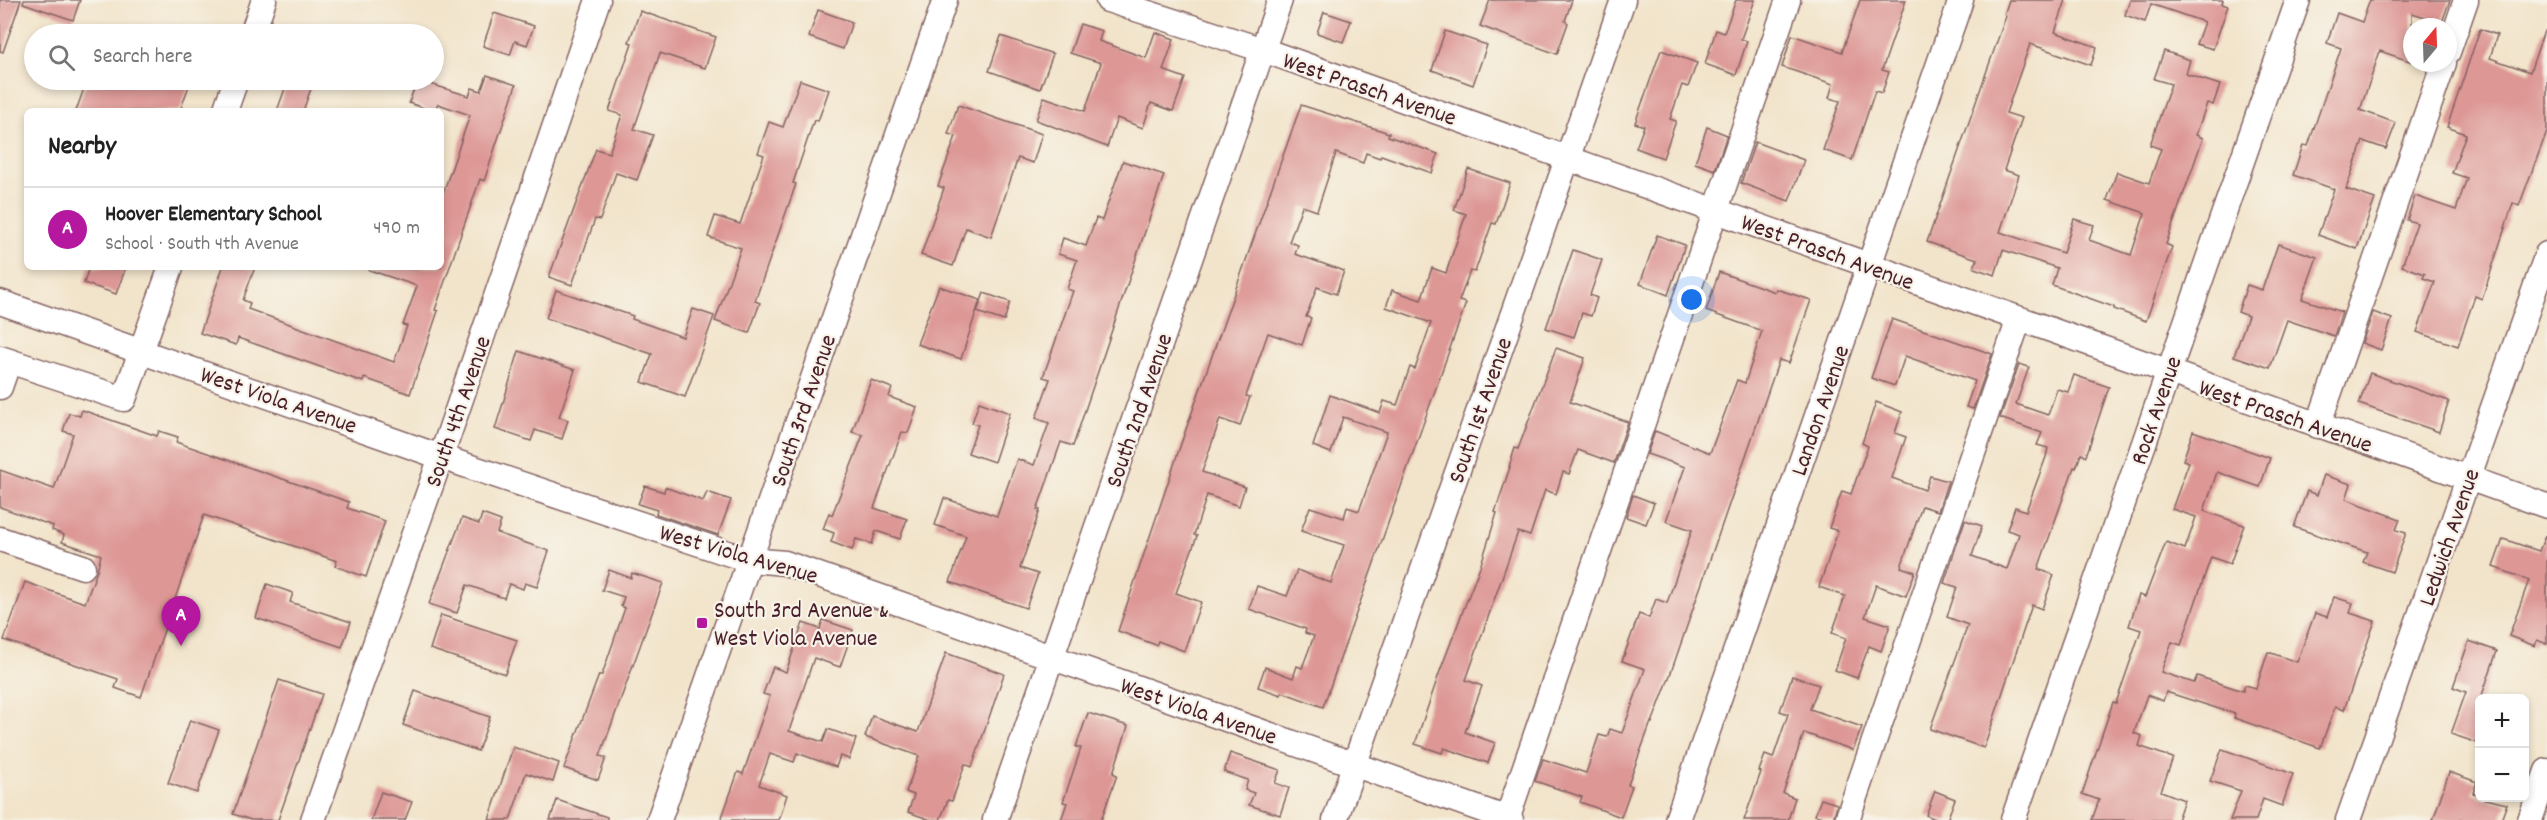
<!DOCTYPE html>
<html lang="en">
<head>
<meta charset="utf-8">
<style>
  body { margin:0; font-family:Dekko,sans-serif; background:#f2f2f2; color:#222 }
  .controls { position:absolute; right:18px; bottom:18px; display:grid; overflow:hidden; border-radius:9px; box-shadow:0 3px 9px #0003 }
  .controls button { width:54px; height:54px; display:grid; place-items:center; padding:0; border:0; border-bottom:2px solid #e0e0e0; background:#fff; color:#222; font:30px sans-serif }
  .compass { position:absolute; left:2403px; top:18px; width:54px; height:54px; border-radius:50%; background:#fff; box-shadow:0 3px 9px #0003; rotate:19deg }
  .you { position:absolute; left:1692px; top:300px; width:21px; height:21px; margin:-15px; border:4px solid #fff; border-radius:50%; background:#1a73e8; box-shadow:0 0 0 9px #1a73e833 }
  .badge { display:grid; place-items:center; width:39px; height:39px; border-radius:50%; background:#b5179e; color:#fff; font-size:20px; font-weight:700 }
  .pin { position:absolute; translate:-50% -50px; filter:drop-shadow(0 2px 3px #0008) }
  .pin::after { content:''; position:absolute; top:32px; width:21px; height:18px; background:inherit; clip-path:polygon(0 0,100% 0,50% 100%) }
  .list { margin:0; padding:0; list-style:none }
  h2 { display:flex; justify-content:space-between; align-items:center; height:78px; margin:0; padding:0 24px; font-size:26px }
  h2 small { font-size:20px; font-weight:400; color:#767676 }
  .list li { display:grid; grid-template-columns:39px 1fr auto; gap:18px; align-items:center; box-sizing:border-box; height:84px; padding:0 24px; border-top:2px solid #e0e0e0 }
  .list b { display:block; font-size:22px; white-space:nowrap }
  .list p { margin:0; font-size:20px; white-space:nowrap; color:#767676 }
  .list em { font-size:20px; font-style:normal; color:#767676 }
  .icon { flex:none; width:33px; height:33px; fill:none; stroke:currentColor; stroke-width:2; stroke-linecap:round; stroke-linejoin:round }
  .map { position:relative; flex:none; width:2547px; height:820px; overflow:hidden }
  .search { position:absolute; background:#fff; box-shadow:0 3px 9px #0003; left:24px; top:24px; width:420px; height:66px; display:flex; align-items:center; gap:15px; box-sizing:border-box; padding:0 21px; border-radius:33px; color:#767676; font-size:22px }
  .panel { position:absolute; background:#fff; box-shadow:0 3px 9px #0003; left:24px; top:108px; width:420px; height:162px; border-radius:9px }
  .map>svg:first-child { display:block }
</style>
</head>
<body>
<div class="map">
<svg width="2547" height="820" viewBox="0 0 2547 820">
  <rect width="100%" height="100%" fill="#f7f3e8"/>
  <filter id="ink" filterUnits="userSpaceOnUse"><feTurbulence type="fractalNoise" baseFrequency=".0167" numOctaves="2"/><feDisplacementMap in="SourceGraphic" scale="12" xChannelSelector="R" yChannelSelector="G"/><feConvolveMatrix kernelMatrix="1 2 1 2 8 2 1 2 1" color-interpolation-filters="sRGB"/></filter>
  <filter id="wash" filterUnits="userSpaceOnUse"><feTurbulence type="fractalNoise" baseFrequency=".008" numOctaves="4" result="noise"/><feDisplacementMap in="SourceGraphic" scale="24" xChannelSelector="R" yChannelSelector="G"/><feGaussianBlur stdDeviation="1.35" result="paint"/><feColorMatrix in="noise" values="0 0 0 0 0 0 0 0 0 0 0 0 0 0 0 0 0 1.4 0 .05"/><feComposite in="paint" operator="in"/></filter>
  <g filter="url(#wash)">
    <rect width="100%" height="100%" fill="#f2e4cb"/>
    <g id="blocks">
      <g fill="#dd9795">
        <polygon points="0,0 21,0 3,52 0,51"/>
        <polygon points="24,0 80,0 73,20 23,3"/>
        <polygon points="1490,0 1572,0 1565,21 1568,23 1557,54 1480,26"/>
        <polygon points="1736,0 1755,0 1741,39 1747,41 1736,75 1705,64 1716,30 1724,33"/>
        <polygon points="1860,0 1906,0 1882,70 1889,72 1882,93 1875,91 1852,160 1823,150 1840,101 1829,98 1833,84 1782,67 1792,35 1842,52"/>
        <polygon points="2009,0 2066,0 2055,32 2097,47 2091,65 2030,44 2006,113 2022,118 2004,170 2019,175 2000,232 2063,253 2074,219 2094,225 2089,240 2131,255 2145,213 2107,200 2117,172 2149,183 2161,149 2150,145 2171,84 2154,79 2164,51 2190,60 2186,74 2220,85 2213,105 2207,103 2196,135 2203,138 2166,244 2172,247 2146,321 2114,309 2114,307 2052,285 2057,268 2003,250 1995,275 1974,268 1977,259 1927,242 2006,16 2004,15"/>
        <polygon points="2130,0 2223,0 2222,4 2228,6 2213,49 2196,44 2204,22 2151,4 2145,22 2125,15"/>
        <polygon points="2370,0 2450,0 2442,22 2412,13 2412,62 2380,51 2360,110 2396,123 2386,149 2363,141 2346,189 2375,199 2357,249 2318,235 2334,189 2293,175 2303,145 2308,146 2341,48 2327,43 2337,13 2362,22"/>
        <polygon points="818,10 852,22 843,49 809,37"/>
        <polygon points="640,11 716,37 705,68 660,53 634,129 653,135 637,180 616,173 600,220 595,219 572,285 549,277 596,149 609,153 622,115 609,111 632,43 629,42"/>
        <polygon points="1324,12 1351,21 1343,42 1317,33"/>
        <polygon points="494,13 534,26 527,45 515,41 510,55 483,46"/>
        <polygon points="1080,24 1102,31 1099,41 1146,58 1155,32 1174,39 1163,70 1185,78 1173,111 1151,103 1143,128 1117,118 1107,147 1036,120 1044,97 1085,111 1101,63 1070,53"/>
        <polygon points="2480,29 2497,35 2490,58 2530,72 2544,31 2547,32 2547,131 2519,206 2513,203 2482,299 2475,296 2458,346 2417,332 2435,282 2423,278 2425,274 2402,266 2417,223 2407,220 2415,196 2456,210 2467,178 2452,173 2466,134 2447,127"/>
        <polygon points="1445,31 1487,45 1473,85 1432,70"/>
        <polygon points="1001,36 1053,54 1040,89 989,71"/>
        <polygon points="1661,50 1697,63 1688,87 1682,85 1670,119 1676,121 1663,158 1636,148 1644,126 1635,123"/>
        <polygon points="487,75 516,85 484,181 480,179 435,310 438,311 410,394 364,378 363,382 238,338 236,345 200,333 223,267 255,267 243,300 250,303 248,309 394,362 407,326 403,325 417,286 369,270 370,267 441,267 441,199 470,115 438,104 433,111 409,103 417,80 469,96 472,88 481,91"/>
        <polygon points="87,80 191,80 180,111 76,111"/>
        <polygon points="288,80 314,80 303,111 277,111"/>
        <polygon points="800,80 829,90 818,121 814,120 793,183 796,184 755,301 760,303 749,333 715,321 741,248 708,237 715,216 740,224 764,155 758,153 769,122 783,127"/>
        <polygon points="958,105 1042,134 1033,163 1018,158 991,237 966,228 953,266 921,255 944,188 938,186 956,136 948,134"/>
        <polygon points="1301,105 1389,133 1388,136 1438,154 1432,173 1381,155 1380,158 1366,153 1363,163 1336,153 1317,211 1302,206 1289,242 1298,245 1295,254 1344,271 1336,294 1317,287 1306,317 1311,318 1302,345 1268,333 1246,396 1250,397 1240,426 1220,419 1202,472 1245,487 1239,506 1207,495 1194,535 1197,536 1176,593 1201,602 1184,651 1158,641 1156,645 1118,631 1185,432"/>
        <polygon points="1707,127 1727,135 1715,170 1695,163"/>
        <polygon points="1755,142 1804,160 1789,201 1741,183"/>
        <polygon points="1123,161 1164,175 1073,446 1061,442 1037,510 1040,510 1020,568 1038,574 1026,608 950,582 966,536 935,525 944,498 997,516 1017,459 1034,465 1049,423 1036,418 1050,379 1043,377 1073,291 1067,289 1077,260 1058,254 1063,238 1086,246 1096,218 1102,220"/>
        <polygon points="1468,169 1510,183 1496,224 1492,223 1475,272 1470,271 1459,301 1466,303 1323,707 1282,692 1281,695 1258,687 1265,667 1293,678 1297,666 1302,668 1314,636 1305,633 1306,629 1249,609 1257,586 1287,596 1297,570 1331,583 1344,545 1301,531 1310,507 1344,518 1347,507 1359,511 1387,432 1343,417 1331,453 1313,446 1330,395 1380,413 1384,401 1397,405 1410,367 1415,369 1431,323 1386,307 1392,290 1421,300 1432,268 1446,273 1466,214 1454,210"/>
        <polygon points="1657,235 1685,245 1668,295 1640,284"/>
        <polygon points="2278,244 2317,257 2302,299 2342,312 2334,336 2287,320 2270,368 2234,356 2248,316 2238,312 2247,285 2262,290"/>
        <polygon points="1573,250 1602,260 1590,295 1597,298 1591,316 1582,313 1574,337 1546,328"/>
        <polygon points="89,267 126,267 116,294 84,283"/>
        <polygon points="1719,272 1775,292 1776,289 1811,300 1789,363 1779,360 1669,678 1652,723 1651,722 1628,785 1632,786 1621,817 1580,802 1582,797 1535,781 1543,759 1586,773 1599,735 1607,737 1610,729 1622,733 1645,669 1622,661 1639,614 1649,618 1656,599 1667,603 1692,530 1666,521 1685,467 1647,454 1655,431 1710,453 1737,380 1745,383 1762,331 1706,311"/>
        <polygon points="939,286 980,300 961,359 917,344"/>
        <polygon points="556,290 633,316 632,319 683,337 693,309 714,316 685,397 642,382 652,354 546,318"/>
        <polygon points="984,293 1010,302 1004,321 977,312"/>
        <polygon points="2373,312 2392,319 2381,350 2362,343"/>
        <polygon points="1892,319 1992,354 1973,409 1966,407 1975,381 1905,356 1895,386 1871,378"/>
        <polygon points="1556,348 1585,358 1570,402 1628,422 1614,463 1578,450 1569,474 1563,472 1556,494 1545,490 1530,536 1518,532 1466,680 1482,686 1465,732 1495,743 1488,763 1444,748 1442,753 1415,744 1440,671 1482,561 1497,513 1495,512 1510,467 1509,467 1515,448 1518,449"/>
        <polygon points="519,351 575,370 559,417 568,420 562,439 535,430 531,441 495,429"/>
        <polygon points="2019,364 2029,367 2016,404 2048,415 2057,389 2068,392 2074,375 2109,387 2086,456 2081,454 2076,468 2074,467 2038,569 2054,575 2042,609 2032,605 1984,748 1930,729 1968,625 1947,617 1957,587 1944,583 1965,520 1982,526 1972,556 2007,569 2019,534 2007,530 2015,507 2026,511 2046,457 2048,448 2037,445 2042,433 2000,418"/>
        <polygon points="2370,373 2449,401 2439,432 2359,404"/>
        <polygon points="871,380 892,388 889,397 917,407 908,433 902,432 874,508 907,519 900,539 876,531 872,544 856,539 852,550 831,542 834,533 823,529 829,513 832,515 863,435 852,432"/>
        <polygon points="979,402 1010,413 994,462 968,453 978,425 972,423"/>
        <polygon points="1876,402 1902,412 1895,433 1906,437 1892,478 1925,490 1930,476 1948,481 1938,511 1922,506 1901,567 1915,572 1906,596 1876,585 1865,617 1890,625 1881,651 1869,646 1857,678 1835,670 1846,638 1832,633 1845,596 1819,587 1838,531 1829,528 1842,491 1851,494 1868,446 1862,443"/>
        <polygon points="82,410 157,436 159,431 178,437 176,442 349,502 347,508 385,521 366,577 335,566 337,561 204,515 141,697 115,688 118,679 4,640 25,582 85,603 97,571 101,555 62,542 64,535 52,530 53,526 0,507 0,470 54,489 73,434 63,431 69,413 80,416"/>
        <polygon points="2193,431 2270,458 2260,487 2217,472 2204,511 2244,525 2230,564 2211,557 2181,645 2172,642 2161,672 2194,683 2197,676 2243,691 2245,685 2256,688 2268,652 2297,662 2315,613 2327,617 2334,597 2353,603 2350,613 2375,621 2344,710 2335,707 2320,748 2234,718 2235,714 2166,692 2163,701 2147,695 2134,733 2142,736 2139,746 2173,758 2161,791 2184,800 2177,820 2092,820 2099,800 2082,794 2113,702 2116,703 2141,630 2129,626 2139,595 2145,597 2166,542 2185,549 2196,517 2172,509 2189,462 2183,460"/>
        <polygon points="2324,475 2351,484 2346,499 2400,519 2396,530 2406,533 2392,572 2363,562 2367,552 2294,527 2307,491 2317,495"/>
        <polygon points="645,486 664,492 665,487 703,501 707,492 731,500 718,535 656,514 657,510 638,504"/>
        <polygon points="1633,495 1654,503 1646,524 1626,517"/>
        <polygon points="482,514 501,521 497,533 549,551 537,587 525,583 523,589 509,584 504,598 467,585 457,613 429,604 462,518 479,524"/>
        <polygon points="2545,536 2547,536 2547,644 2537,640 2535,646 2509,636 2529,580 2493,567 2503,539 2539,551"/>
        <polygon points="609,570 631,578 632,573 663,583 600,756 606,758 598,780 564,768 599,675 602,675 625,608 621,606 624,597 602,590"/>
        <polygon points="267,584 293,593 290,602 351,622 342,647 256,618"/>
        <polygon points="441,615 517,640 505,674 430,649"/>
        <polygon points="823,620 853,630 840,667 814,658 789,731 823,742 828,729 856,739 849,759 840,756 836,767 797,753 794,762 770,754 759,785 787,795 779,820 721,820 738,772 743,774 770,696 763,694 773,667 786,672 803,623 820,629"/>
        <polygon points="2469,641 2497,651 2475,716 2480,717 2480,744 2451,734 2466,692 2453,687"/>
        <polygon points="946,653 1004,674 972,767 965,764 952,801 948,800 940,820 931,820 908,812 914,795 906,792 919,756 865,737 872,716 918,732"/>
        <polygon points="1792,676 1819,685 1810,709 1862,727 1853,750 1804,733 1783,793 1795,798 1788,820 1744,820 1761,772 1759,771 1765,755 1773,758 1788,714 1780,711"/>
        <polygon points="279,680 322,694 278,820 251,820 233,814"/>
        <polygon points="415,691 490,717 478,751 403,725"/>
        <polygon points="1088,713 1128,726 1113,773 1117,775 1101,820 1061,820 1067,803 1063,802 1081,748 1076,747"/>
        <polygon points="190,720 219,730 197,793 168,783"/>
        <polygon points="513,747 559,763 553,782 526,773 510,820 489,820"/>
        <polygon points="2222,749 2293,774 2282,806 2263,799 2256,820 2230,820 2241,791 2210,781"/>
        <polygon points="1230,753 1280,770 1275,783 1289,788 1280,815 1249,805 1254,793 1245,790 1248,780 1224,772"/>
        <polygon points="2449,772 2477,782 2473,793 2480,795 2480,798 2507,804 2501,820 2433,820"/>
        <polygon points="1935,791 1955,799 1947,820 1938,820 1926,815"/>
        <polygon points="381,792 412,802 405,820 371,820"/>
        <polygon points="1821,799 1837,804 1833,820 1815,815"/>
        <polygon points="557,800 607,817 607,820 550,820"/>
      </g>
    </g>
  </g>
  <g filter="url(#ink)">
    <use href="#blocks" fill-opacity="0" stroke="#856463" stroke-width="1.5"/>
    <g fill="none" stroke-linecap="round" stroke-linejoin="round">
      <defs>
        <g id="minor">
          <polyline points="1108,0 1263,50 2547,506"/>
          <polyline points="252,34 264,0"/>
          <polyline points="2448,52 2466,0"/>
          <polyline points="225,111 236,80"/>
          <polyline points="0,302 441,457 724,552 749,560 785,563 1511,820"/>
          <polyline points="0,358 124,399 171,267"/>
          <polyline points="0,387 9,361"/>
          <polyline points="2318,426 2444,63"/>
          <polyline points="0,539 83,567"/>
          <polyline points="1507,819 1788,0"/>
          <polyline points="313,820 441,457 598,0"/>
          <polyline points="659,820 945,0"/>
          <polyline points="995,820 1280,0"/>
          <polyline points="1335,820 1623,0"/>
          <polyline points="1677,820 1961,0"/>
          <polyline points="1847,820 2019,319"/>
          <polyline points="2013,820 2298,0"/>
          <polyline points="2348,820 2547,254"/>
          <polyline points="2530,820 2547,771"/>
        </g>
      </defs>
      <use href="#minor" stroke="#856463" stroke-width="27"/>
      <use href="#minor" stroke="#fff" stroke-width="24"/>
    </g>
  </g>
  <rect fill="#b5179e" stroke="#f7f3e8" stroke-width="2" x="696" y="617" width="12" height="12" rx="3"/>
  <g text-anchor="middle" stroke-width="4.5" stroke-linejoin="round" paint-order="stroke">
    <g font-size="24" fill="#4a1f2b" stroke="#f7f3e8">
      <text transform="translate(1370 88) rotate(19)" y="8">West Prasch Avenue</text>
      <text transform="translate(1828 251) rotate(20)" y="8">West Prasch Avenue</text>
      <text transform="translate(279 399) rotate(19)" y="8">West Viola Avenue</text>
      <text transform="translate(802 410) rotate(-71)" y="8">South 3rd Avenue</text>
      <text transform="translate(1138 410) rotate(-71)" y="8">South 2nd Avenue</text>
      <text transform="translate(1479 410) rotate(-71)" y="8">South 1st Avenue</text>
      <text transform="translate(1819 410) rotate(-71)" y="8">Landon Avenue</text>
      <text transform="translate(2155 410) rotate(-71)" y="8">Rock Avenue</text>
      <text transform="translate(457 411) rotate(-71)" y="8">South 4th Avenue</text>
      <text transform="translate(2286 415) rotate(19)" y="8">West Prasch Avenue</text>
      <text transform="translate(2448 537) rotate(-71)" y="8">Ledwich Avenue</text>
      <text transform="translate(739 553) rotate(16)" y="8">West Viola Avenue</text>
      <text transform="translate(1199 710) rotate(19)" y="8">West Viola Avenue</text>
    </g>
    <g font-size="24" fill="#4a1f2b" stroke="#f7f3e8" text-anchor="start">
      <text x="714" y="617">South 3rd Avenue &amp;<tspan x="714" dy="28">West Viola Avenue</tspan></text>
    </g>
  </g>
</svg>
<div class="controls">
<button>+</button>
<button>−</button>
</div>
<svg class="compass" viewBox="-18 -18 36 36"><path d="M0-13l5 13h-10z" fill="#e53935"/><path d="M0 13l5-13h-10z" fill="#767676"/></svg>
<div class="you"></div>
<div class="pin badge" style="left:181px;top:646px">A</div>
<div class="search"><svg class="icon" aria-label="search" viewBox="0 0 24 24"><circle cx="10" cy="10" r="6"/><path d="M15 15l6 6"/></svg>Search here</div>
<section class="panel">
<h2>Nearby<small></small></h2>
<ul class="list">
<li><span class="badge">A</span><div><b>Hoover Elementary School</b><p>School · South 4th Avenue</p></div><em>490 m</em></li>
</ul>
</section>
</div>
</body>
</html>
